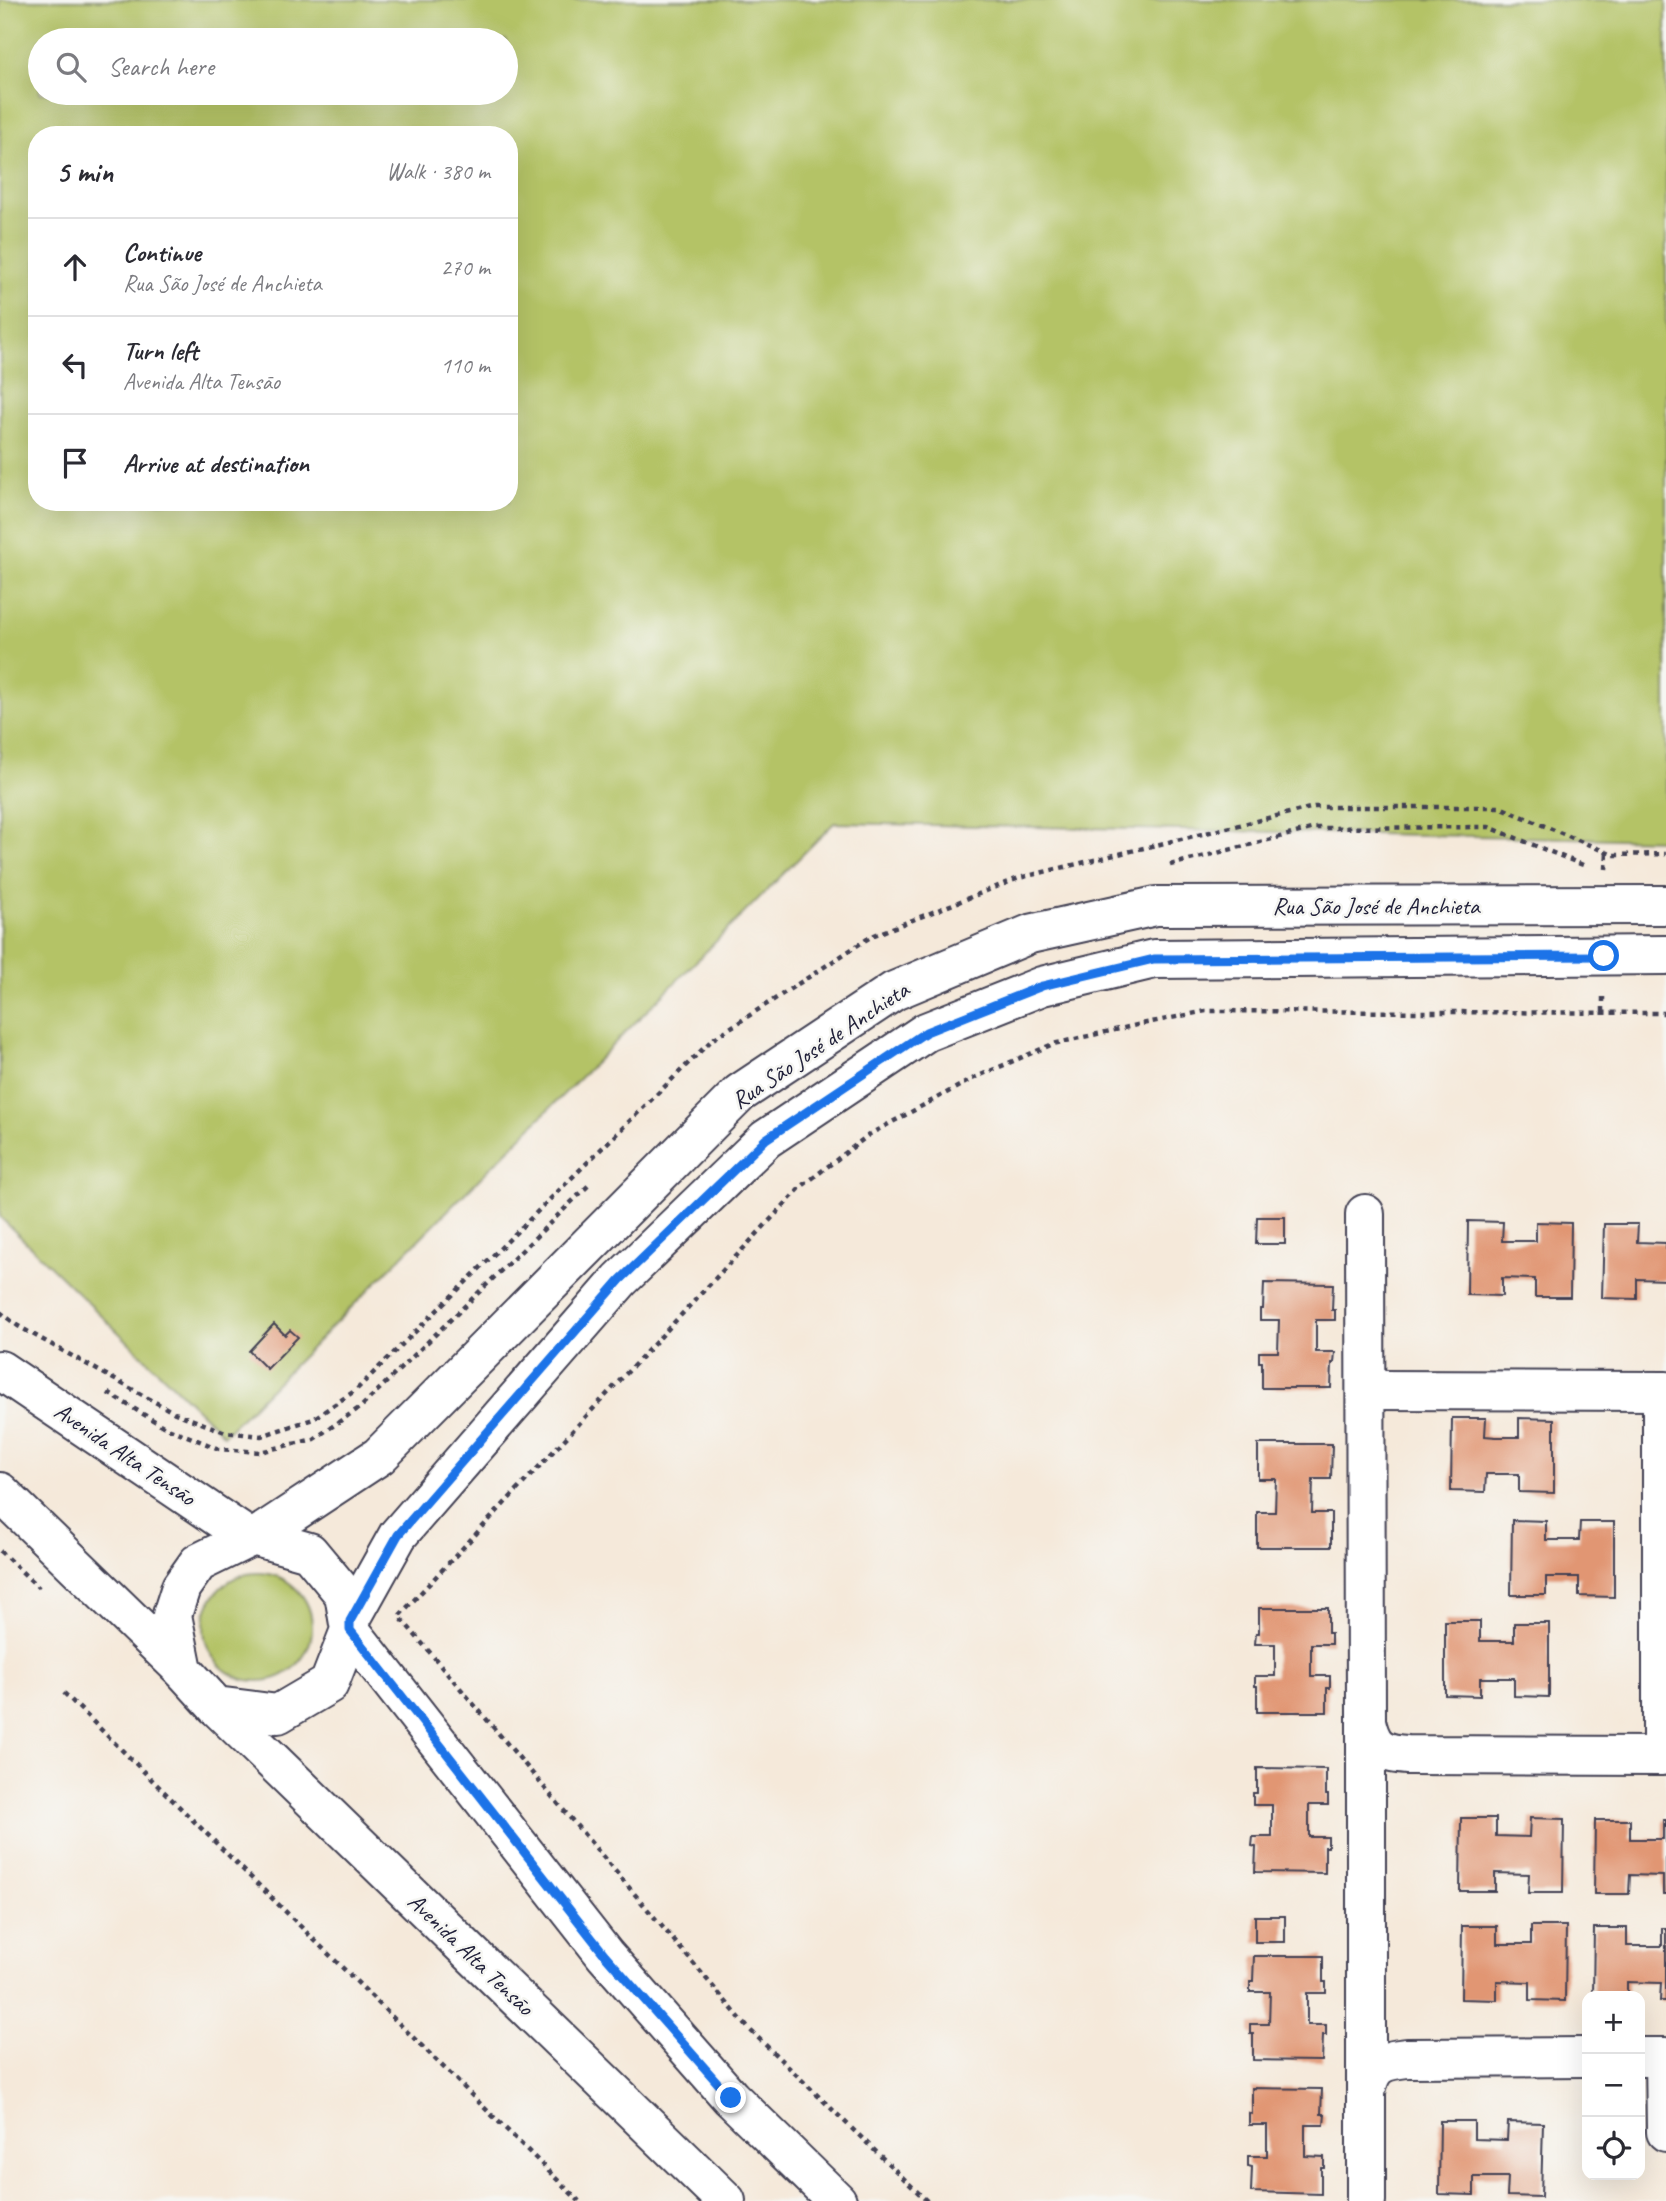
<!DOCTYPE html>
<html lang="en">
<head>
<meta charset="utf-8">
<style>
  body { margin:0; font-family:Caveat,sans-serif; background:#f2f2f3; color:#2b2b33 }
  .controls { position:absolute; right:21px; bottom:21px; display:grid; overflow:hidden; border-radius:14px; box-shadow:0 7px 28px #0002 }
  .controls button { width:63px; height:63px; display:grid; place-items:center; padding:0; border:0; border-bottom:2px solid #e1e1e2; background:#fff; color:#2b2b33; font:35px sans-serif }
  .stop { position:absolute; width:21px; height:21px; margin:-16px; border:5px solid #1a73e8; border-radius:50%; background:#fff }
  .stop.end { background:#1a73e8; border-color:#fff; box-shadow:0 2px 7px #0008 }
  .list { margin:0; padding:0; list-style:none }
  h2 { display:flex; justify-content:space-between; align-items:center; height:91px; margin:0; padding:0 28px; font-size:30px }
  h2 small { font-size:23px; font-weight:400; color:#7c7c81 }
  .list li { display:grid; grid-template-columns:46px 1fr auto; gap:21px; align-items:center; box-sizing:border-box; height:98px; padding:0 28px; border-top:2px solid #e1e1e2 }
  .list b { display:block; font-size:26px; white-space:nowrap }
  .list p { margin:0; font-size:23px; white-space:nowrap; color:#7c7c81 }
  .list em { font-size:23px; font-style:normal; color:#7c7c81 }
  .icon { flex:none; width:38px; height:38px; fill:none; stroke:currentColor; stroke-width:2; stroke-linecap:round; stroke-linejoin:round }
  .map { position:relative; flex:none; width:1666px; height:2201px; overflow:hidden }
  .search { position:absolute; background:#fff; box-shadow:0 7px 28px #0002; left:28px; top:28px; width:490px; height:77px; display:flex; align-items:center; gap:18px; box-sizing:border-box; padding:0 24px; border-radius:38px; color:#7c7c81; font-size:26px }
  .panel { position:absolute; background:#fff; box-shadow:0 7px 28px #0002; left:28px; top:126px; width:490px; height:385px; border-radius:28px }
  .map>svg:first-child { display:block }
</style>
</head>
<body>
<div class="map">
<svg width="1666" height="2201" viewBox="0 0 1666 2201">
  <rect width="100%" height="100%" fill="#f6f6f2"/>
  <filter id="ink" filterUnits="userSpaceOnUse"><feTurbulence type="fractalNoise" baseFrequency=".0143" numOctaves="2"/><feDisplacementMap in="SourceGraphic" scale="14" xChannelSelector="R" yChannelSelector="G"/><feConvolveMatrix kernelMatrix="1 2 1 2 8 2 1 2 1" color-interpolation-filters="sRGB"/></filter>
  <filter id="wash" filterUnits="userSpaceOnUse"><feTurbulence type="fractalNoise" baseFrequency=".00686" numOctaves="4" result="noise"/><feDisplacementMap in="SourceGraphic" scale="28" xChannelSelector="R" yChannelSelector="G"/><feGaussianBlur stdDeviation="1.57" result="paint"/><feColorMatrix in="noise" values="0 0 0 0 0 0 0 0 0 0 0 0 0 0 0 0 0 1.4 0 .05"/><feComposite in="paint" operator="in"/></filter>
  <g filter="url(#wash)">
    <rect width="100%" height="100%" fill="#f5e9da"/>
    <g fill="#b4c366" stroke="#6b7250" stroke-width="2" fill-rule="evenodd">
      <path d="M0,0h1666v840l-832,-17 -610,612 -224,-218zM40,40h466v53h-466zM37,135h472v367h-472z"/>
      <circle cx="258" cy="1627" r="54"/>
    </g>
    <g id="blocks">
      <g fill="#e19673">
        <polygon points="1257,1217 1285,1217 1285,1244 1256,1244"/>
        <polygon points="1468,1221 1503,1222 1502,1241 1536,1241 1536,1222 1571,1223 1570,1297 1535,1297 1535,1279 1502,1278 1502,1296 1467,1295"/>
        <polygon points="1604,1224 1638,1224 1637,1242 1666,1243 1666,1280 1637,1279 1637,1299 1602,1298"/>
        <polygon points="1264,1283 1333,1284 1332,1310 1335,1310 1335,1320 1316,1320 1316,1352 1335,1352 1334,1363 1332,1363 1331,1388 1262,1388 1262,1362 1259,1362 1259,1352 1278,1352 1279,1320 1260,1320 1260,1309 1263,1309"/>
        <polygon points="274,1324 285,1335 290,1330 298,1337 267,1369 249,1351"/>
        <polygon points="1452,1418 1486,1418 1485,1436 1496,1437 1519,1437 1519,1418 1554,1419 1554,1493 1519,1492 1519,1474 1486,1474 1485,1492 1451,1491"/>
        <polygon points="1258,1444 1332,1444 1331,1479 1313,1479 1312,1513 1331,1513 1331,1547 1257,1547 1257,1512 1275,1512 1276,1479 1258,1479"/>
        <polygon points="1512,1520 1546,1521 1546,1540 1579,1540 1580,1522 1614,1522 1614,1597 1579,1596 1579,1577 1546,1577 1546,1595 1511,1595"/>
        <polygon points="1259,1608 1328,1608 1328,1633 1331,1633 1331,1644 1311,1644 1311,1676 1330,1676 1330,1688 1327,1688 1327,1712 1257,1712 1257,1686 1255,1686 1255,1676 1275,1676 1275,1644 1255,1644 1256,1633 1259,1633"/>
        <polygon points="1445,1621 1480,1621 1480,1641 1514,1641 1514,1623 1549,1623 1549,1697 1514,1696 1514,1678 1480,1678 1480,1696 1445,1695"/>
        <polygon points="1257,1768 1326,1769 1326,1795 1328,1795 1328,1805 1309,1805 1309,1837 1328,1837 1328,1847 1325,1847 1325,1873 1255,1872 1256,1847 1252,1846 1253,1837 1272,1837 1272,1805 1253,1805 1253,1793 1257,1793"/>
        <polygon points="1461,1818 1496,1818 1496,1836 1529,1837 1530,1818 1564,1819 1563,1893 1528,1893 1529,1874 1495,1873 1495,1891 1460,1891"/>
        <polygon points="1595,1820 1630,1820 1630,1839 1663,1839 1663,1820 1666,1820 1666,1894 1663,1894 1663,1876 1630,1875 1629,1894 1594,1894"/>
        <rect x="1255" y="1916" width="30" height="26"/>
        <polygon points="1462,1926 1497,1926 1497,1944 1531,1944 1531,1926 1566,1926 1565,2001 1530,2000 1530,1982 1497,1981 1497,2000 1461,1999"/>
        <polygon points="1594,1928 1627,1928 1627,1946 1662,1946 1662,1928 1666,1928 1666,2001 1660,2001 1661,1983 1627,1982 1627,1996 1593,1996"/>
        <polygon points="1254,1956 1323,1956 1323,1982 1326,1982 1326,1993 1307,1993 1307,2025 1326,2025 1326,2035 1323,2035 1322,2061 1253,2060 1253,2034 1250,2034 1250,2024 1269,2024 1270,1992 1250,1992 1250,1981 1253,1981"/>
        <polygon points="1252,2088 1322,2089 1321,2114 1325,2114 1324,2125 1305,2125 1305,2156 1324,2157 1324,2168 1321,2168 1321,2194 1251,2192 1252,2167 1248,2166 1248,2156 1267,2156 1267,2125 1249,2125 1249,2113 1252,2114"/>
        <polygon points="1440,2121 1474,2121 1474,2139 1507,2140 1508,2122 1543,2123 1541,2197 1507,2196 1508,2177 1474,2177 1474,2195 1439,2194"/>
      </g>
    </g>
  </g>
  <g filter="url(#ink)">
    <use href="#blocks" fill-opacity="0" stroke="#424053" stroke-width="2"/>
    <g fill="none" stroke-linecap="round" stroke-linejoin="round">
      <defs>
        <g id="minor">
          <path d="M1365,1214l1,507c6,27 15,32 41,34l255,1v-365"/>
          <polyline points="0,1370 249,1538"/>
          <polyline points="1366,1390 1666,1391"/>
          <polyline points="0,1492 183,1670"/>
          <polyline points="256,1537 379,1456 740,1093 894,991 1030,934 1156,906 1666,905"/>
          <polygon points="256,1537 309,1552 344,1594 350,1630 329,1684 278,1714 216,1706 183,1670 172,1615 181,1587 198,1563 249,1538"/>
          <polyline points="350,1621 398,1535 620,1280 766,1139 926,1032 1042,986 1154,959 1666,955"/>
          <polyline points="350,1630 605,1955 731,2098 837,2201"/>
          <polyline points="216,1706 726,2201"/>
          <polyline points="1640,2057 1665,2057 1666,2132"/>
          <polyline points="1366,2092 1366,1721"/>
          <path d="M1366,2201v-109c5,-27 14,-31 41,-34l180,-1"/>
        </g>
      </defs>
      <use href="#minor" stroke="#424053" stroke-width="42"/>
      <g stroke="#424053" stroke-width="4.5" stroke-dasharray="5 5" stroke-linecap="butt">
        <polyline points="1170,865 1315,828 1489,827 1583,865"/>
        <polyline points="1606,869 1607,852"/>
        <polyline points="1603,1012 1603,992"/>
        <polyline points="0,1312 18,1326 175,1413 225,1432 261,1436 313,1419 356,1390 713,1039 872,936 1019,878 1314,807 1500,807 1613,855 1666,854"/>
        <polyline points="108,1393 163,1426 219,1449 260,1452 314,1439 362,1406 589,1185"/>
        <polyline points="0,1551 39,1588"/>
        <polyline points="64,1693 579,2201"/>
        <polyline points="927,2201 749,2029 399,1616 801,1187 870,1134 976,1077 1053,1044 1137,1025 1206,1011 1666,1013"/>
      </g>
      <use href="#minor" stroke="#fff" stroke-width="38"/>
    </g>
  </g>
  <g fill="none" stroke-linecap="round" stroke-linejoin="round" filter="url(#ink)">
    <polyline stroke="#1a73e8" stroke-width="9" points="731,2098 605,1955 350,1630 350,1621 398,1535 620,1280 766,1139 926,1032 1042,986 1154,959 1604,956"/>
  </g>
  <g text-anchor="middle" stroke-width="5" stroke-linejoin="round" paint-order="stroke">
    <g font-size="24" fill="#22223b" stroke="#f6f6f2">
      <text x="1376" y="914">Rua São José de Anchieta</text>
      <text transform="translate(820 1045) rotate(-34)" y="8">Rua São José de Anchieta</text>
      <text transform="translate(125 1454) rotate(34)" y="8">Avenida Alta Tensāo</text>
      <text transform="translate(471 1954) rotate(44)" y="8">Avenida Alta Tensāo</text>
    </g>
  </g>
</svg>
<div class="controls">
<button>+</button>
<button>−</button>
<button><svg class="icon" aria-label="locate" viewBox="0 0 24 24"><circle cx="12" cy="12" r="6"/><path d="M12 2v4M12 18v4M2 12h4M18 12h4"/></svg></button>
</div>
<div class="stop" style="left:1604px;top:956px"></div>
<div class="stop end" style="left:731px;top:2098px"></div>
<div class="search"><svg class="icon" aria-label="search" viewBox="0 0 24 24"><circle cx="10" cy="10" r="6"/><path d="M15 15l6 6"/></svg>Search here</div>
<section class="panel">
<h2>5 min<small>Walk · 380 m</small></h2>
<ul class="list">
<li><svg class="icon" aria-label="ahead" viewBox="0 0 24 24"><path d="M12 20V5M6 11l6-6 6 6"/></svg><div><b>Continue</b><p>Rua São José de Anchieta</p></div><em>270 m</em></li>
<li><svg class="icon" aria-label="left" viewBox="0 0 24 24"><path d="M17 20v-9H6M10 6l-5 5 5 5"/></svg><div><b>Turn left</b><p>Avenida Alta Tensāo</p></div><em>110 m</em></li>
<li><svg class="icon" aria-label="arrive" viewBox="0 0 24 24"><path d="M6 21V4h12l-3 4 3 4H6"/></svg><div><b>Arrive at destination</b></div></li>
</ul>
</section>
</div>
</body>
</html>
